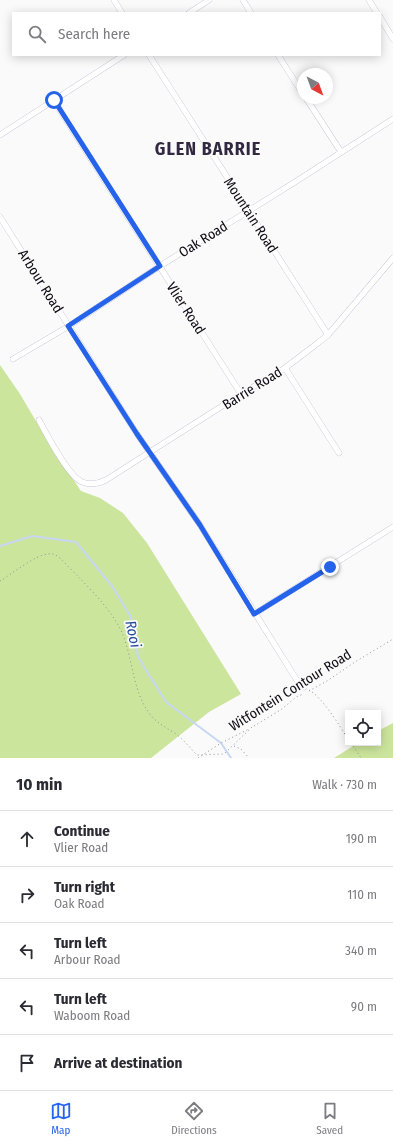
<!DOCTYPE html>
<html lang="en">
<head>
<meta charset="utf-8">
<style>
  body { margin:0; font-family:"Fira Sans Condensed",sans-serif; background:#f7f7f7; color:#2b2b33 }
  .controls { position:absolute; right:12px; bottom:12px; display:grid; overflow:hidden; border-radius:0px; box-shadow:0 2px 10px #0003 }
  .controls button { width:36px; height:36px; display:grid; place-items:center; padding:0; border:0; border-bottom:1px solid #e1e1e2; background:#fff; color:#2b2b33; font:20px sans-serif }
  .compass { position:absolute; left:297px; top:68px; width:36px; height:36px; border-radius:50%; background:#fff; box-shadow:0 2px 10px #0003; rotate:139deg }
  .stop { position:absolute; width:12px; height:12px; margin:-9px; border:3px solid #2563eb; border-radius:50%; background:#fff }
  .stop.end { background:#2563eb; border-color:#fff; box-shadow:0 1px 4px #0008 }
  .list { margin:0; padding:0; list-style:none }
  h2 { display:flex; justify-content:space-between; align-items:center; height:52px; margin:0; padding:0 16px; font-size:17px }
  h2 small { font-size:13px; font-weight:400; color:#7c7c81 }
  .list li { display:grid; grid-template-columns:26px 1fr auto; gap:12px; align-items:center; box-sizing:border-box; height:56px; padding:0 16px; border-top:1px solid #e1e1e2 }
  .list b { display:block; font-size:15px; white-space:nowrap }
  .list p { margin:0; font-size:13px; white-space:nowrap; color:#7c7c81 }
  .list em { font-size:13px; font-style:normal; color:#7c7c81 }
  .icon { flex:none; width:22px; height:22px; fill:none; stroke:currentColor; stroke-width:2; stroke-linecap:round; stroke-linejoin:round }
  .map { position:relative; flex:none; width:393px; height:758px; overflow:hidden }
  .search { position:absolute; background:#fff; box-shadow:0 2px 10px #0003; left:12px; right:12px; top:12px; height:44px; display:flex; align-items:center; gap:10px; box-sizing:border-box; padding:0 14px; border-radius:0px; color:#7c7c81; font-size:15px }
  .sheet { height:332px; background:#fff }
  nav { display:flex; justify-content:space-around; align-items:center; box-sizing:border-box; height:56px; border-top:1px solid #e1e1e2; background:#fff; font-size:11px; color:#7c7c81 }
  nav a { display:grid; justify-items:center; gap:2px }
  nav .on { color:#2563eb }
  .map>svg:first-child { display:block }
</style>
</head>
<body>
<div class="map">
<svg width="393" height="758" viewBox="0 0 393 758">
  <rect width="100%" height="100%" fill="#fafafa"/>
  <g fill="#cce59c">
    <polygon points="0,365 20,394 50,445 81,491 100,498 123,513 147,543 241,694 209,712 151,758 0,758"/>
    <polygon points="393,723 393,758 334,758 358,743 378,743 378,731"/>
  </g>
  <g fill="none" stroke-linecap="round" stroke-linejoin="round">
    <polyline stroke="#c7d7f4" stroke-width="2" points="0,546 32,536 76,542 112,586 131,617 138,657 166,702 221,743 231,758"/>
    <defs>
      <g id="minor">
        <polyline points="114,0 122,13"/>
        <polyline points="243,0 251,13"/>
        <polyline points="369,0 377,13"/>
        <polyline points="189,13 209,0"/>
        <polyline points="380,17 393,39"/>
        <polyline points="149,55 328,335"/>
        <polyline points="278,55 303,94"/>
        <polyline points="306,98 341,152"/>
        <polyline points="54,101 241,394"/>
        <polyline points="0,135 124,55"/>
        <polyline points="0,217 137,434 200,525 298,682 304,687"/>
        <polyline points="13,359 69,326 160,266 295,182 393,119"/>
        <polyline points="285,368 339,453"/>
        <path d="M39,420c8,15 29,56 43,62 8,3 16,2 24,-2l135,-86 44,-26 29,-22 14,-11 11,-13 54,-64"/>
        <polyline points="254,614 393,527"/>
      </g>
    </defs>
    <use href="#minor" stroke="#b5abc9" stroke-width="6"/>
    <g stroke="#929095" stroke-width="1" stroke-dasharray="1 3" stroke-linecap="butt">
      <path d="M0,581c12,-7 35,-26 48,-27 5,-1 8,1 12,4 20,21 52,50 63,77 10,26 10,56 26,78 7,10 17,14 27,21 8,6 14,14 21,21l27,-1 29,-28"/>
      <path d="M309,690c14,8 30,35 39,49"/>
      <polyline points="309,691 327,681 355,662 393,639"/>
      <polyline points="254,726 282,709 296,697 303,694"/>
      <polyline points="351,743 361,758"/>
      <polyline points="234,746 241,749 249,758"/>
      <polyline points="198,758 221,743 249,729"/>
    </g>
    <use href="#minor" stroke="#fff" stroke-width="5.5"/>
  </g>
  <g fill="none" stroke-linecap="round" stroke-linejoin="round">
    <polyline stroke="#2563eb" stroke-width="5" points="54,100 160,266 68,326 137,434 200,525 254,614 330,567"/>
  </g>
  <g text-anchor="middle" stroke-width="3.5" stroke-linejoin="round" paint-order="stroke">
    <g font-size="14" fill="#100c16" stroke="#fafafa">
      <text transform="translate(251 215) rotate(57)" y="5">Mountain Road</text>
      <text transform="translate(203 239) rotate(-32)" y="5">Oak Road</text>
      <text transform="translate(41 281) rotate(58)" y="5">Arbour Road</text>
      <text transform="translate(186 308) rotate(57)" y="5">Vlier Road</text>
      <text transform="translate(252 388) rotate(-32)" y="5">Barrie Road</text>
      <text transform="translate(290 690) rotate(-32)" y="5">Witfontein Contour Road</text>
    </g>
    <g font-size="15" font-style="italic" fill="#264c9e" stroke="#fafafa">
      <text transform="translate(133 634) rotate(78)" y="5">Rooi</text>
    </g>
    <g font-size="18" font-weight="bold" letter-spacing="1" fill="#322941" stroke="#fafafa">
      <text x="208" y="155">GLEN BARRIE</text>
    </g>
  </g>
</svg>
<div class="controls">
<button><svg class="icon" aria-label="locate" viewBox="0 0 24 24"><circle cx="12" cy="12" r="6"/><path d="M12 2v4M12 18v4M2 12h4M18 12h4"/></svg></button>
</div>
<svg class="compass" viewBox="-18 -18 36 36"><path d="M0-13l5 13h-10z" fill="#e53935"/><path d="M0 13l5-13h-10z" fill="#7c7c81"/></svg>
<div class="stop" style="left:54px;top:100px"></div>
<div class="stop end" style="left:330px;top:567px"></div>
<div class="search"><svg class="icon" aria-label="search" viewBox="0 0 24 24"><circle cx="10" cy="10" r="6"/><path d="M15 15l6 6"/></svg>Search here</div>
</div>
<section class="sheet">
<h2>10 min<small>Walk · 730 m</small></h2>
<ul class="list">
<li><svg class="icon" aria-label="ahead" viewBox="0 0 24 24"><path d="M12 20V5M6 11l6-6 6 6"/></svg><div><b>Continue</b><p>Vlier Road</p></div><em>190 m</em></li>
<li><svg class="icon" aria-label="right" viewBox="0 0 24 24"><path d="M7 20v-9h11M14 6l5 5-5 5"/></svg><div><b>Turn right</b><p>Oak Road</p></div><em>110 m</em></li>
<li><svg class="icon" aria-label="left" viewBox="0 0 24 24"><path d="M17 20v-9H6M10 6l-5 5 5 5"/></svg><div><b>Turn left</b><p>Arbour Road</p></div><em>340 m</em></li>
<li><svg class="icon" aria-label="left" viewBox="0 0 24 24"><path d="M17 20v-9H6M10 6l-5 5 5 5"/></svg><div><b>Turn left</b><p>Waboom Road</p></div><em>90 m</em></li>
<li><svg class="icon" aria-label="arrive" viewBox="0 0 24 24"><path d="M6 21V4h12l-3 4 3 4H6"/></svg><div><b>Arrive at destination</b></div></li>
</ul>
</section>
<nav>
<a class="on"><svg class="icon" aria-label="map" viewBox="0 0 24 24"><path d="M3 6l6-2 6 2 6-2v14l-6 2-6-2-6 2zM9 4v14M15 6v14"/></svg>Map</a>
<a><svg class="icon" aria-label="directions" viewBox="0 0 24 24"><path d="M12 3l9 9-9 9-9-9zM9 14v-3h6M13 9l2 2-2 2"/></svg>Directions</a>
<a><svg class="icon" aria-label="saved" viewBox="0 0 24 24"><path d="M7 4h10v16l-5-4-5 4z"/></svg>Saved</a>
</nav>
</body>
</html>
